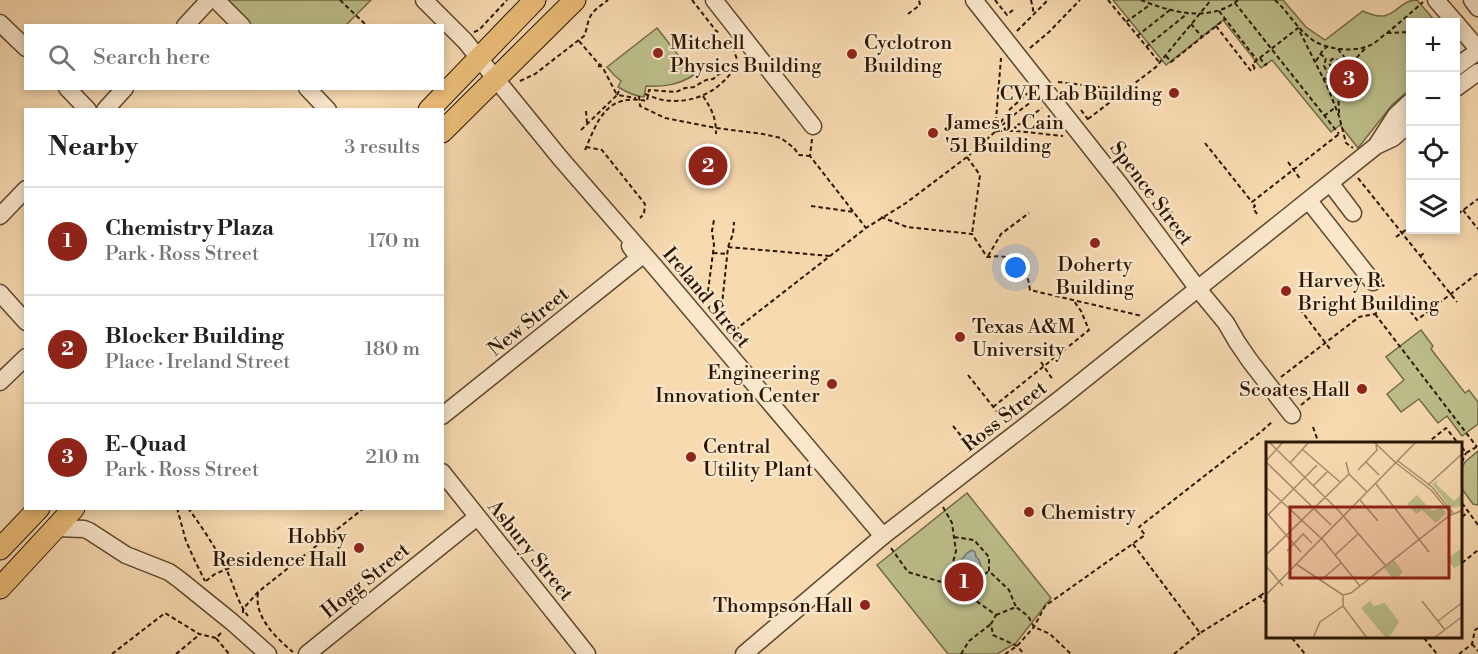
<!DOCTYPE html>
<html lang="en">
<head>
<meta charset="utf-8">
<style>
  body { margin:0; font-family:"Libre Bodoni",serif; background:#f6f6f6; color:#202124 }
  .controls { position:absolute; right:18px; top:18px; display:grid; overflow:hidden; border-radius:0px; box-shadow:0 3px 9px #0003 }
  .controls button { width:54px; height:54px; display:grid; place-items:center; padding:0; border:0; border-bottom:2px solid #e0e0e0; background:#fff; color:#202124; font:30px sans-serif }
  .you { position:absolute; left:1016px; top:268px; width:21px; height:21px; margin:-15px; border:4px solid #fff; border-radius:50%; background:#1a73e8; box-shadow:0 0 0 9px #1a73e833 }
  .badge { display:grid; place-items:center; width:39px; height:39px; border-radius:50%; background:#8f2418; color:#fff; font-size:20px; font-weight:700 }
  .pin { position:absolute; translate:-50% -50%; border:3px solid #fff; box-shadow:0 2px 6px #0006 }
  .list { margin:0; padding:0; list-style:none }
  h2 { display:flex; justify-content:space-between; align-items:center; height:78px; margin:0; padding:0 24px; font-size:26px }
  h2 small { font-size:20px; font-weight:400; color:#757577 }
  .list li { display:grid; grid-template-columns:39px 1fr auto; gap:18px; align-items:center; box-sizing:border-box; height:108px; padding:0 24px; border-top:2px solid #e0e0e0 }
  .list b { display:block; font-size:22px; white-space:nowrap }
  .list p { margin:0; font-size:20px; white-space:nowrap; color:#757577 }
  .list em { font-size:20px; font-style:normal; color:#757577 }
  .icon { flex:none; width:33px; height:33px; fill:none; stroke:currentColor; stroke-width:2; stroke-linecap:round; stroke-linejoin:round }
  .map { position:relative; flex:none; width:1478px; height:654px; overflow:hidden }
  .search { position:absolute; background:#fff; box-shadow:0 3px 9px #0003; left:24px; top:24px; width:420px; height:66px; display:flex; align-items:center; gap:15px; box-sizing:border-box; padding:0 21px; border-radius:0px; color:#757577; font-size:22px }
  .panel { position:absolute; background:#fff; box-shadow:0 3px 9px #0003; left:24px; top:108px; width:420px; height:402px; border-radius:0px }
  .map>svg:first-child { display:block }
</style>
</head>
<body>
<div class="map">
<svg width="1478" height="654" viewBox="0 0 1478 654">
  <rect width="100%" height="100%" fill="#f8dab1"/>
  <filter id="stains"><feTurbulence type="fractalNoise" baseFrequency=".00333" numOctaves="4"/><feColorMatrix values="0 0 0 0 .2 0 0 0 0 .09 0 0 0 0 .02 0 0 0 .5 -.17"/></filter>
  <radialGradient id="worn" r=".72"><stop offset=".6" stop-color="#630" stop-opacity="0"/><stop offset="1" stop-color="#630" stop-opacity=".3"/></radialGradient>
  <g fill="#bdc08c" stroke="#746c48" stroke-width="1.5">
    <polygon points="226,0 371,0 345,26 250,25"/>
    <path d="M1113,0h170l23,27 19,13 38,-29c32,16 32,-11 54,-11l19,22h-26v67l-18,16 -34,43 -18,-23 -9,7 -59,-72 -11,8 -38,-48 -57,45z"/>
    <path d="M657,28l37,47c-16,10 -30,12 -48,11l-2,11c-9,-1 -18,-5 -26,-10l3,-6 -7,-6 -7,-8z"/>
    <polygon points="1421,330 1433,346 1431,349 1465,393 1469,390 1478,402 1478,424 1462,436 1447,416 1438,423 1419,399 1401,412 1387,394 1404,380 1386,357"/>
    <polygon points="1478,451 1478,505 1473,504 1462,489 1462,468 1465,462"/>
    <polygon points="967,493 1051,598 1016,643 997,654 948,654 877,565"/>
  </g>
  <polygon fill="#a3b7b8" stroke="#737770" stroke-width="1.5" points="972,550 975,552 976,557 979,560 981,567 978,572 972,572 969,576 965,577 963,575 960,562 967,553"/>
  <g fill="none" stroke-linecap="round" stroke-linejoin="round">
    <defs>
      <g id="minor">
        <polyline points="216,0 242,26"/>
        <polyline points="424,0 465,41 561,159 655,267 883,536"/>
        <polyline points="714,0 813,126"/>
        <polyline points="974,0 1121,186 1198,289 1226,323 1237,342 1250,361 1292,415"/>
        <polyline points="1436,0 1455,22"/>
        <polyline points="1472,0 1478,8"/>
        <polyline points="0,23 26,48"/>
        <polyline points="1456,23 1478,49"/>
        <polyline points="185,26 209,0"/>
        <polyline points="1456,67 1478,51"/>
        <polyline points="67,88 88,110"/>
        <polyline points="307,88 328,110"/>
        <polyline points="1456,88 1478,72"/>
        <polyline points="105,110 125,88"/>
        <polyline points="1378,143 1396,115 1410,102"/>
        <polyline points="1331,184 1353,213"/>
        <polyline points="1309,201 1373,282"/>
        <polyline points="0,216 26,189"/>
        <polyline points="0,293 26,322"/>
        <polyline points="0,382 26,357"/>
        <polyline points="442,416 639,258 630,246"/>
        <polyline points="442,472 587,654"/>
        <polyline points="56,528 84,529 89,531 126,555 169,572 180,580 232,622 268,654"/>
        <polyline points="307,654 477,517"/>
        <polyline points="744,654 883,536 1060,399 1376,146 1393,138 1410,123"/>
      </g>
      <g id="major">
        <polyline points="429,110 535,0"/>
        <polyline points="442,132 575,0"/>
        <polyline points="0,549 39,508"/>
        <polyline points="0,588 74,508"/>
      </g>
    </defs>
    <use href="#minor" stroke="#5e482f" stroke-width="19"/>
    <use href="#major" stroke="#2b1704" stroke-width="23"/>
    <g stroke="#2b1704" stroke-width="2" stroke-dasharray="4.5 3" stroke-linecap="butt">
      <polyline points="340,0 365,24"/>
      <polyline points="692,0 717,32 719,30"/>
      <polyline points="995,0 1007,15 1014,9"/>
      <polyline points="1031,0 1034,14"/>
      <polyline points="1108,0 1160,63"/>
      <path d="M1141,0c29,12 70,23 97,0"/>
      <path d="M1275,0c13,12 21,27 35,38 13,11 42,15 58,8 7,-2 13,-9 19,-13 12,-10 24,-20 36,-31"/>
      <polyline points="1235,3 1339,134"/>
      <polyline points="1219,11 1257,60"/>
      <polyline points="908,14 920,5 919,0"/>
      <polyline points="1126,22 1151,4"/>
      <polyline points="1191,24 1202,37"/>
      <polyline points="1216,26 1251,71 1255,68"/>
      <polyline points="1017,31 1048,0"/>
      <polyline points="474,32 479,30 507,0"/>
      <polyline points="1387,33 1410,32"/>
      <polyline points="1137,36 1170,10"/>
      <polyline points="579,41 604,70 617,95"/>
      <polyline points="1146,47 1188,13"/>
      <polyline points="1030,48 1049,32 1080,0"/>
      <polyline points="1338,49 1345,58 1348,70"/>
      <polyline points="1320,54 1326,58 1324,66 1328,73 1333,74 1338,72 1341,68 1340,62 1336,59 1332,59 1329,63 1331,67"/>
      <polyline points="1166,56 1171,62 1225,19"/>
      <polyline points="1260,58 1265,65 1266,64 1267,65"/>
      <polyline points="1316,61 1323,50 1328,46"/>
      <polyline points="598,67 603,63"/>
      <polyline points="1255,68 1252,64 1298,28 1327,86 1339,116 1346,143 1353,148"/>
      <polyline points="1323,78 1332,81 1343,77"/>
      <path d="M520,81l15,-7 49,-38c3,-6 3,-13 6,-19 3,-7 12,-12 18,-17"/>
      <polyline points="1058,82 1125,90"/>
      <path d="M645,94c6,2 12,5 18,6 32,5 60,-10 75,-38l-4,-11"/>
      <polyline points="617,95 620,89"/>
      <polyline points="639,96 640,106 665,118 716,128 763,134 781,138 794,148 799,155 810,156"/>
      <path d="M703,96c9,14 13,21 13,38"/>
      <polyline points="1035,99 1015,114 995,132 1020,124 1042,108"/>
      <polyline points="1081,110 1090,122"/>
      <polyline points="586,111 587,123"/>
      <path d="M1339,113c0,-6 -1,-14 0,-20 2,-18 15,-34 28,-46"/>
      <polyline points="1324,116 1336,107"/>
      <polyline points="1088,119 1156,67 1211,0"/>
      <polyline points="997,129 1007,112 1030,91"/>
      <polyline points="581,130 617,95 636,98"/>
      <polyline points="1001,131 1016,131 1063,136"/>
      <polyline points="812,139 810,156 866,228"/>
      <polyline points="1205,143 1252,202"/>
      <polyline points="586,147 602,150 645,204 644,214 640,218"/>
      <path d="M585,150c13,-30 21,-57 62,-49l2,-11 27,2 9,-4 9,-1 12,-7 7,-1 6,-5 9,-4 6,1"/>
      <polyline points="967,157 980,175 972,234"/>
      <polyline points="1288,162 1301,180"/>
      <polyline points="1358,178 1457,302"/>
      <polyline points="811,206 854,212"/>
      <polyline points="1463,210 1478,229"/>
      <polyline points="1257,214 1253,208 1255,206 1252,202 1339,134"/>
      <polyline points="1458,214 1478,199"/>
      <path d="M881,217l26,10 65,7 15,23c29,-3 39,4 43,33l112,26"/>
      <polyline points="1163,219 1172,212"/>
      <polyline points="1396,237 1407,229"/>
      <polyline points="728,247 830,256"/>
      <polyline points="713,253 727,254"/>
      <polyline points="988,256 1001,234 1029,213"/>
      <polyline points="1420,256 1426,252"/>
      <polyline points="707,299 714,245 712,231 714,220"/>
      <polyline points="1300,309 1330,349"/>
      <polyline points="721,314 728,247 733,234 734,222"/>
      <polyline points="1375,314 1477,447"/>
      <polyline points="735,330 866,228 906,203 967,157 995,132 1001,58"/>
      <polyline points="1041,362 1053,380"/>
      <polyline points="968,375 1002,418"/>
      <polyline points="1281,377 1359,317 1375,314 1398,295 1417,320 1478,273"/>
      <polyline points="1301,405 1327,384"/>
      <polyline points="993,407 1089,330 1081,311 1074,301"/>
      <polyline points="953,426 972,449"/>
      <polyline points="1313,427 1319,444"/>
      <polyline points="1413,442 1414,444"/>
      <polyline points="1426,444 1446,428 1458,443"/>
      <polyline points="1462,447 1466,453 1478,446"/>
      <polyline points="1462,462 1466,453"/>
      <polyline points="1462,503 1478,525"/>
      <polyline points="943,507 952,523 956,551 947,584"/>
      <polyline points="177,508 186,541 195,561 205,581"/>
      <path d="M188,508c14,19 28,40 38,61 8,15 11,33 22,47"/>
      <polyline points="1462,517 1468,512"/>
      <polyline points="954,537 974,540 989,557 989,571 1009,590 1016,607"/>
      <polyline points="1133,544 1200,633 1260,596 1268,606"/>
      <polyline points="891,548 908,572 955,586 996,615 991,624 993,635 1017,646 1024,654"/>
      <polyline points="1462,563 1478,550"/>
      <polyline points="206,581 215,574 239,564"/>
      <path d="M258,593c-4,24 18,45 35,59"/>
      <polyline points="963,593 974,579 988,572"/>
      <polyline points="1260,596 1268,590"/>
      <polyline points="243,613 243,609 258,592 364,508"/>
      <polyline points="996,615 1016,607 1028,616 1034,627 1050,634 1071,654"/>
      <polyline points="221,633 216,638 229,654"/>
      <polyline points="1292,638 1305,654"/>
      <polyline points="1424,638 1437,654"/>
      <polyline points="1472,644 1478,651"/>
      <polyline points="112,654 165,613 199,634 216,638"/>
      <polyline points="176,654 199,635"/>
      <polyline points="961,654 969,641 991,624"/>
      <polyline points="1005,654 1017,646 1034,627 1045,606 1145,535 1139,527 1262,431 1272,422"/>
      <polyline points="1174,654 1200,633"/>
      <polyline points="1459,654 1472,644 1475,630 1478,628"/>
    </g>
    <use href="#minor" stroke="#fae7cc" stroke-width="16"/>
    <use href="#major" stroke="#ecbd78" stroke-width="21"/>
  </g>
  <g fill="#8f2418" stroke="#fae7cc" stroke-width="2">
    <circle cx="658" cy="53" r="6"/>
    <circle cx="852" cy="54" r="6"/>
    <circle cx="1174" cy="93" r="6"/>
    <circle cx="933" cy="133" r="6"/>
    <circle cx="1095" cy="243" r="6"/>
    <circle cx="1286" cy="291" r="6"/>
    <circle cx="960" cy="337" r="6"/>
    <circle cx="832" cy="384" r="6"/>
    <circle cx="1362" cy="389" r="6"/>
    <circle cx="691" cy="457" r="6"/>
    <circle cx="1029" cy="512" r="6"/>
    <circle cx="359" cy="548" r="6"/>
    <circle cx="865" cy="605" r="6"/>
  </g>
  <g text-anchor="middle" stroke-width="4.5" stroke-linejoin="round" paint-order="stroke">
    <g font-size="20" fill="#2b1704" stroke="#fae7cc" text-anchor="start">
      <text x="670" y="49">Mitchell<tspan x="670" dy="23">Physics Building</tspan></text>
      <text x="864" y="49">Cyclotron<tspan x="864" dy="23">Building</tspan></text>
      <text x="1162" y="100" text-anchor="end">CVE Lab Building</text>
      <text x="945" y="129">James J. Cain<tspan x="945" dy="23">'51 Building</tspan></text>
      <text x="1095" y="271" text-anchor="middle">Doherty<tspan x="1095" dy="23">Building</tspan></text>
      <text x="1298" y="287">Harvey R.<tspan x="1298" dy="23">Bright Building</tspan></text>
      <text x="972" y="333">Texas A&amp;M<tspan x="972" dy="23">University</tspan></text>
      <text x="820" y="379" text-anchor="end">Engineering<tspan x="820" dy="23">Innovation Center</tspan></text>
      <text x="1350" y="396" text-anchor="end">Scoates Hall</text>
      <text x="703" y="453">Central<tspan x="703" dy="23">Utility Plant</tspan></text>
      <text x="1041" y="519">Chemistry</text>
      <text x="347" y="543" text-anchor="end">Hobby<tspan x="347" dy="23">Residence Hall</tspan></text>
      <text x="853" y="612" text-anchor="end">Thompson Hall</text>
    </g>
    <g font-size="20" fill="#2b1704" stroke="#fae7cc">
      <text transform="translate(1152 193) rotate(53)" y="7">Spence Street</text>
      <text transform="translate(707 297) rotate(50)" y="7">Ireland Street</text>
      <text transform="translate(528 321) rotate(-39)" y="7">New Street</text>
      <text transform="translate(1004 416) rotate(-38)" y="7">Ross Street</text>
      <text transform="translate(531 550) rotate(51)" y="7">Asbury Street</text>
      <text transform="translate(365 580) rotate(-39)" y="7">Hogg Street</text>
    </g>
  </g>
  <g transform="translate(1266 442)">
    <rect width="196" height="196" fill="#f8dab1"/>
    <path d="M172,38l-2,4 18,17 8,-8v13l-11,2 -19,-24zM151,53l15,16 10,-4 4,6 -10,10 -14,-13 -6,4 -9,-10zM197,105l-1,17 -8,4 -7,-9zM128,118l9,12 -9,8 -10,-12zM104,159l4,5 11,-3 14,19 -9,14 -4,2 -25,-30z" fill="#bdc08c"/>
    <path fill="none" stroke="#a68c6c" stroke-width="1.5" d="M3,0l71,70 45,53M108,0l22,21M36,7l38,33M0,19l17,-19M132,19l34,26 21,26M0,20l65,63M80,20l3,12 18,18M100,20l13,13M24,21l19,-21M130,21l35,27 20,24M92,28l19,-20 -1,-5M110,42l53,68M162,43l35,-32M47,44l14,-14M0,45l57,53 37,46M94,58l18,21M0,70l35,40M2,73l49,-50M21,109l16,-17 9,9M0,113l83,-81M69,113l23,-21M30,122l47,31M0,124l17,20M55,138l20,-17M0,153l150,-153M77,153l8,-2 98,-77 14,-6M77,153v11l24,32M156,159l23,29M172,179l25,-19M47,196l7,-16 23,-16M168,196l29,-22"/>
    <path fill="#8f2418" fill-opacity="0.15" stroke="#8f2418" stroke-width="3" d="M24,65h159v71h-159z"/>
    <rect width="196" height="196" fill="none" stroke="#2b1704" stroke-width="3"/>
  </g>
  <rect width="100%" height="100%" filter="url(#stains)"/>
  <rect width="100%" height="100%" fill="url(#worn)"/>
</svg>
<div class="controls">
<button>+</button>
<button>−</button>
<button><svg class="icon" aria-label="locate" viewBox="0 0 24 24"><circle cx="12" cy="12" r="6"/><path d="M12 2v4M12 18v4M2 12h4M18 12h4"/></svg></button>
<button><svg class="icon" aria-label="layers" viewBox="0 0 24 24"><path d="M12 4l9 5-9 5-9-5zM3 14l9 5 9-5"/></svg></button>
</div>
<div class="you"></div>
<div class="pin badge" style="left:964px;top:582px">1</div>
<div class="pin badge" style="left:708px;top:166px">2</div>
<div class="pin badge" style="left:1349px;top:79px">3</div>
<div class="search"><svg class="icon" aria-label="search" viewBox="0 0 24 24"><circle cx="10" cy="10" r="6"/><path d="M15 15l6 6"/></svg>Search here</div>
<section class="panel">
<h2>Nearby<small>3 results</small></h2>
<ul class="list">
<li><span class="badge">1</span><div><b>Chemistry Plaza</b><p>Park · Ross Street</p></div><em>170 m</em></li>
<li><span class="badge">2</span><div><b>Blocker Building</b><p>Place · Ireland Street</p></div><em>180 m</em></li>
<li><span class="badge">3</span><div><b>E-Quad</b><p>Park · Ross Street</p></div><em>210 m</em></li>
</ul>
</section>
</div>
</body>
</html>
